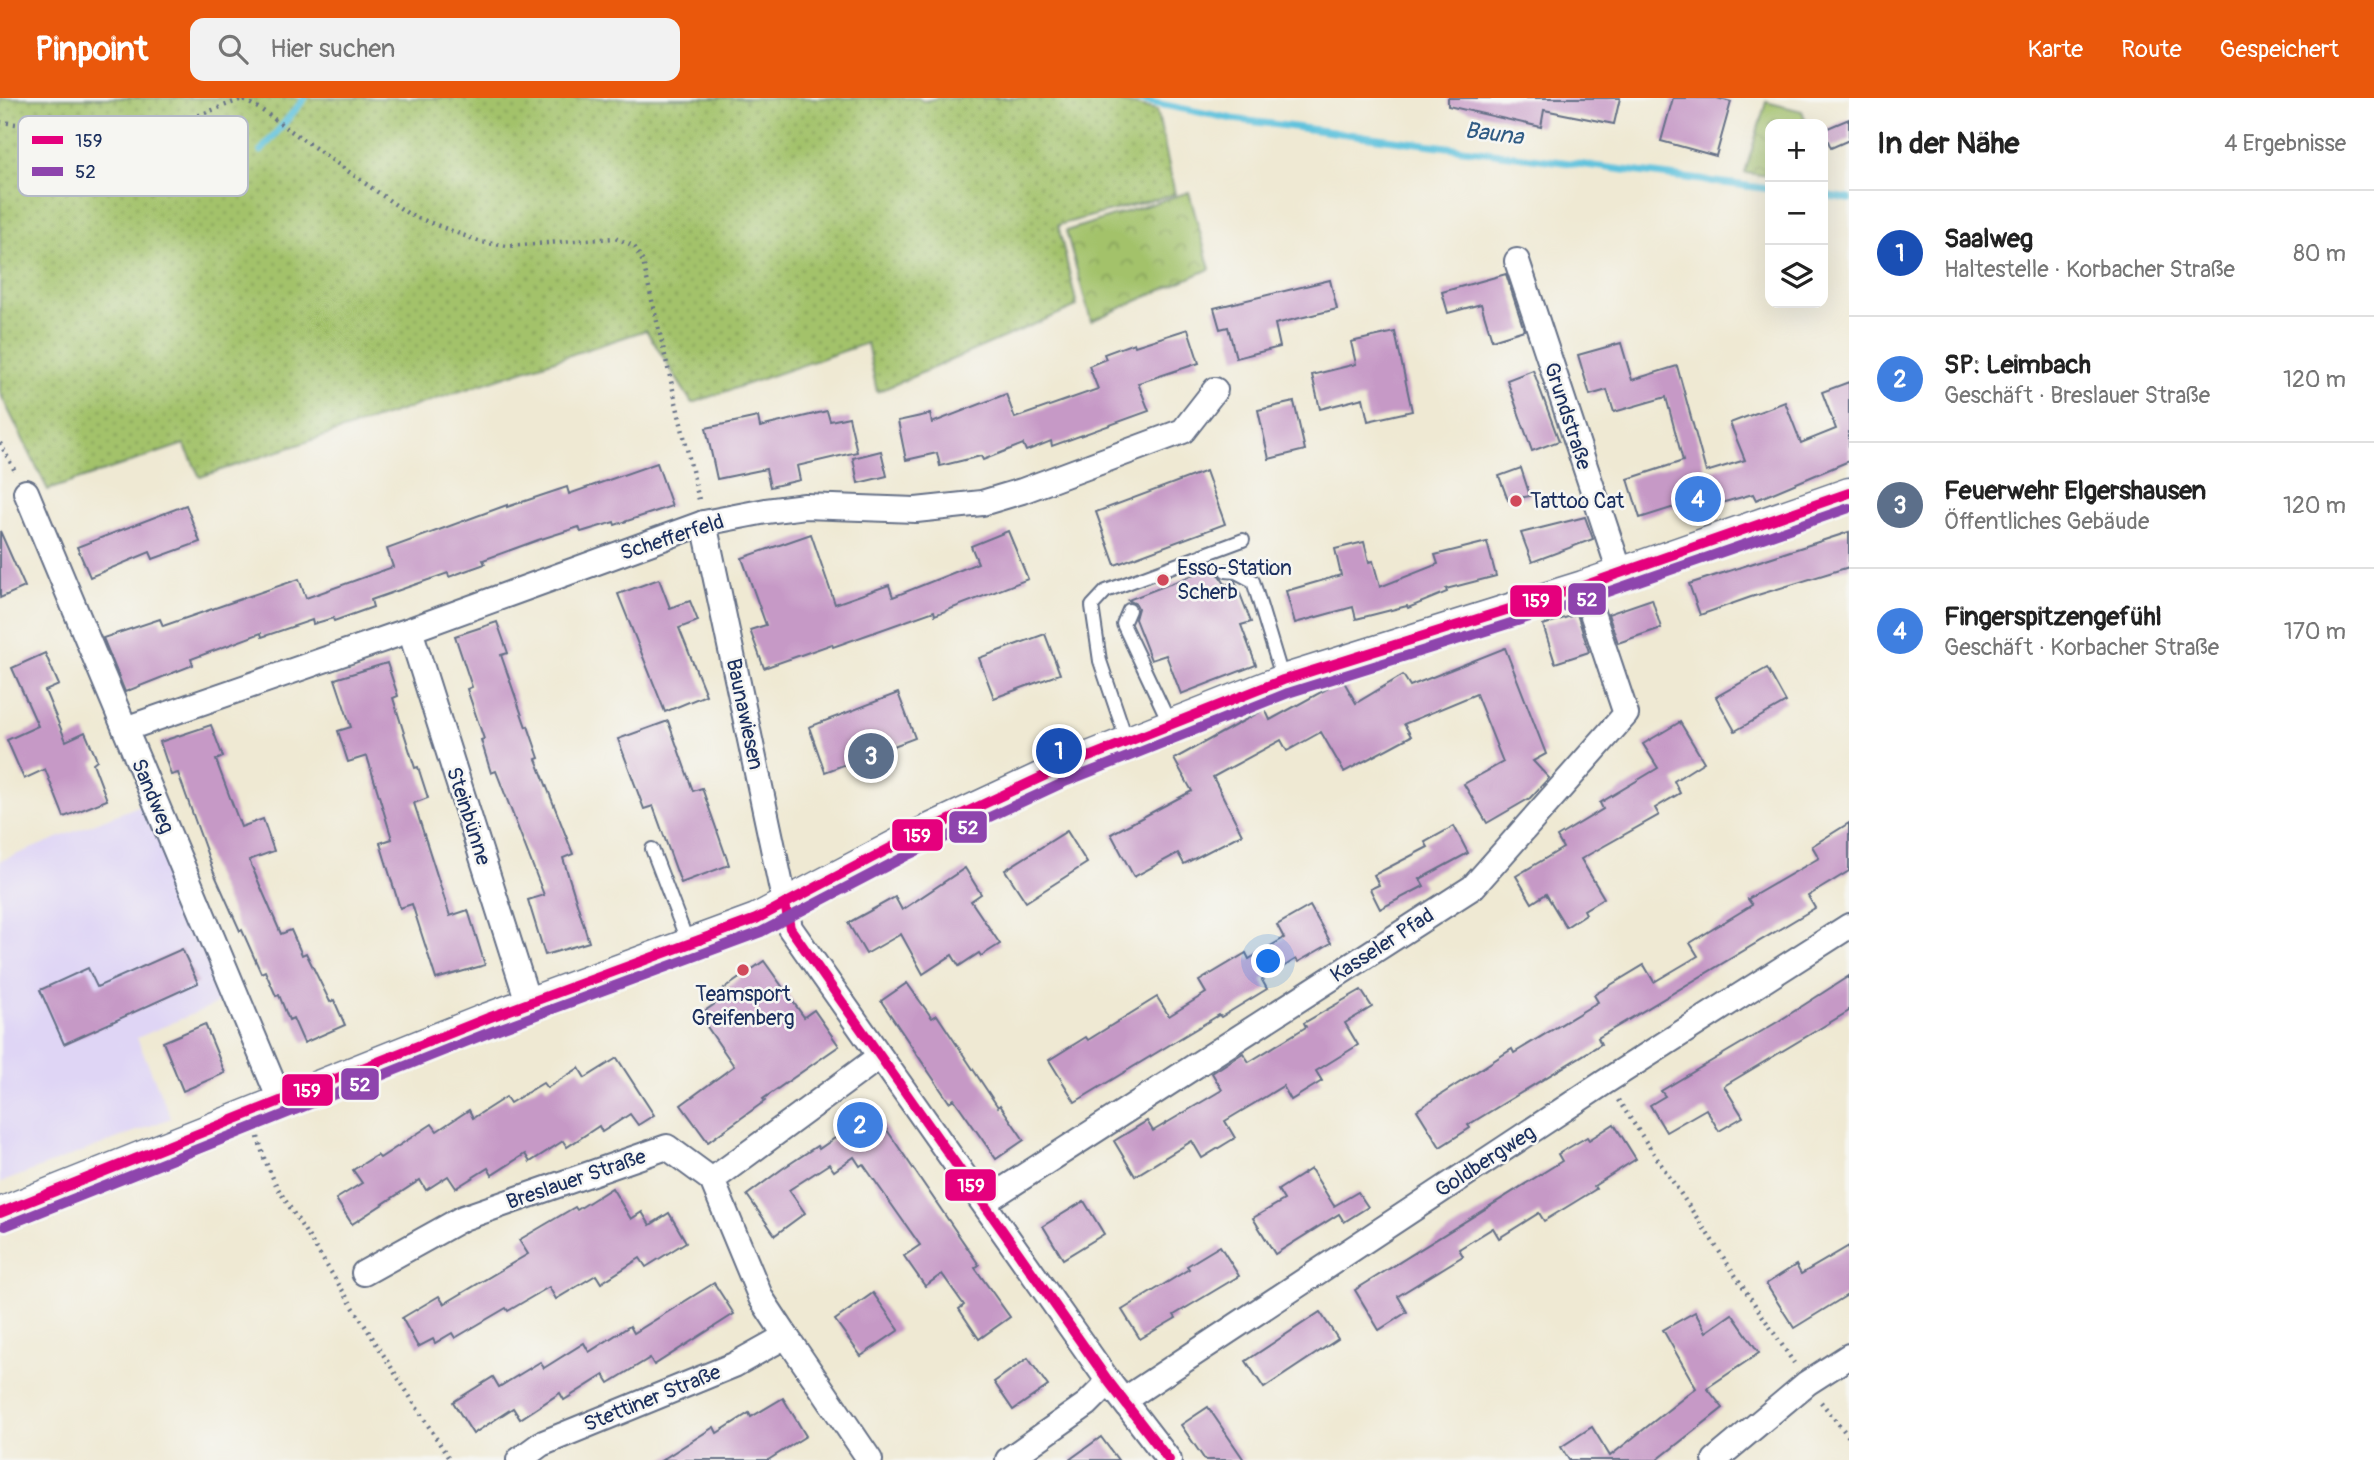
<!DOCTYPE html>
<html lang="de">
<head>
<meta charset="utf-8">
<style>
  body { margin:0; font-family:Pangolin,sans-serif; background:#f2f2f2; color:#222 }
  .controls { position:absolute; right:21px; top:21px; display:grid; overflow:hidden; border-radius:14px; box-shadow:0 7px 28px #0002 }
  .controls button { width:63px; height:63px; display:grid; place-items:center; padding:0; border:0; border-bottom:2px solid #e0e0e0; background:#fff; color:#222; font:35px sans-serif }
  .you { position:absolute; left:1269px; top:864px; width:24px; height:24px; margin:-18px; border:5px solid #fff; border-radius:50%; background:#1a73e8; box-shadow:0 0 0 10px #1a73e833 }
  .badge { display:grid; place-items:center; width:46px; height:46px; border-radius:50%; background:#ea580c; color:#fff; font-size:23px; font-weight:700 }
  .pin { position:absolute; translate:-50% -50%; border:4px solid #fff; box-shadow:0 2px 7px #0006 }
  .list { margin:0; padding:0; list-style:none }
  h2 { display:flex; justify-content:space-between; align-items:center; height:91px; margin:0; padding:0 28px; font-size:30px }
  h2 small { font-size:23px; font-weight:400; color:#767676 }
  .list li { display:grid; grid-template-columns:46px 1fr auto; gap:21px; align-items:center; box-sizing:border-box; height:126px; padding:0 28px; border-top:2px solid #e0e0e0 }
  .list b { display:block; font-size:26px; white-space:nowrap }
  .list p { margin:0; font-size:23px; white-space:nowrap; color:#767676 }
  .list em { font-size:23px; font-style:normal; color:#767676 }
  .icon { flex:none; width:38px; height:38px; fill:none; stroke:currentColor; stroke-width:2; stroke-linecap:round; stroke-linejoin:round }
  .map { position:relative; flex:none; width:1849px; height:1362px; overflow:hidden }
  header { display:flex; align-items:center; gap:42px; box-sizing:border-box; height:98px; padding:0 35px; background:#ea580c; color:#fff }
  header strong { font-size:33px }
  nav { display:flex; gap:38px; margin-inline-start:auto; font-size:24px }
  .search { width:490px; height:63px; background:#f2f2f2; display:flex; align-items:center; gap:18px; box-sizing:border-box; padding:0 24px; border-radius:14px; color:#767676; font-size:26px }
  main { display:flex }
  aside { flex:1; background:#fff }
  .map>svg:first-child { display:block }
</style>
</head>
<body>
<header>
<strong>Pinpoint</strong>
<div class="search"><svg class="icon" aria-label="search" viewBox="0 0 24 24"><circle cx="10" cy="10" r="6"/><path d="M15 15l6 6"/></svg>Hier suchen</div>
<nav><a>Karte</a><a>Route</a><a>Gespeichert</a></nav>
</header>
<main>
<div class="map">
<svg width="1849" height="1362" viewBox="0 0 1849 1362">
  <defs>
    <pattern id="grass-dots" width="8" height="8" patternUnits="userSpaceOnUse" patternTransform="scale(1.75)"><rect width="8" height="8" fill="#a3c26a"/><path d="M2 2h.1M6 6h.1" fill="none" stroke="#849e5a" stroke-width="1.8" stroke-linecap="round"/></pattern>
    <pattern id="park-crowns" width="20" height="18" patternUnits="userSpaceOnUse" patternTransform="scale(1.75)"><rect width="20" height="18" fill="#a3c26a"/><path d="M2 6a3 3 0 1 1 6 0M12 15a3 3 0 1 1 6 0" fill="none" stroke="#849e5a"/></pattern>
  </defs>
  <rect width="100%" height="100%" fill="#f6f6f2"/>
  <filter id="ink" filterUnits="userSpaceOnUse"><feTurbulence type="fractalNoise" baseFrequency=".0143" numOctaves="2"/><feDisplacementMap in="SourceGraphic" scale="14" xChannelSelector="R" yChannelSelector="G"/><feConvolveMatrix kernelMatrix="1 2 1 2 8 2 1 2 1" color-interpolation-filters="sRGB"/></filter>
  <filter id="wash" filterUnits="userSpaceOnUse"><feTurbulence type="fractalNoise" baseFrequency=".00686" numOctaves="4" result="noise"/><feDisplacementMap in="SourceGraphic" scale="28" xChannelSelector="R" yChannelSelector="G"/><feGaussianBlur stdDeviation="1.57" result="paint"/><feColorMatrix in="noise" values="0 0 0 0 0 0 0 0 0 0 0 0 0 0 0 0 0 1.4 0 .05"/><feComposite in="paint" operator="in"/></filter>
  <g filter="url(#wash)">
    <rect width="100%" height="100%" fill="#efe9d3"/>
    <polygon fill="#dfd5f5" points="148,704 232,899 137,940 171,1020 0,1085 0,763"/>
    <polygon fill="url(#grass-dots)" stroke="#5f7864" stroke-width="2" points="0,0 918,0 923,3 940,0 1101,0 1157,12 1175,96 1058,127 1077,208 877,294 867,245 692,305 646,232 200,379 184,346 48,392 0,295"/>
    <g fill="url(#park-crowns)" stroke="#5f7864" stroke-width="2">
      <polygon points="1766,4 1802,13 1807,26 1770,26 1770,78 1745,75"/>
      <polygon points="1189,94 1210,171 1091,223 1066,133"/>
    </g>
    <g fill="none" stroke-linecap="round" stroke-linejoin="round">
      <g stroke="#5fc2dd" stroke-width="7">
        <polyline points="1130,0 1233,21 1770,91"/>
        <polyline points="261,53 305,0"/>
        <polyline points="1823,97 1849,101"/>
      </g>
    </g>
    <g id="blocks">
      <g fill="#c699c6">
        <polygon points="1448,0 1620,0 1614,26 1544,12 1541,29 1448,8"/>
        <polygon points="1673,0 1717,0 1731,4 1716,58 1661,43"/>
        <polygon points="1849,21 1849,42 1831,50 1823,32"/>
        <polygon points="1506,176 1524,232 1492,242 1481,206 1448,215 1442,194"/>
        <polygon points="1330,182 1337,211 1275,226 1280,249 1236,260 1228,229 1220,231 1214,210"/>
        <polygon points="1188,231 1199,265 1138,285 1149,313 1052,348 1051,343 1026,353 1023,346 983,362 981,358 940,368 937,355 906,362 898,323 930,316 932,325 1006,296 1015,320 1098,291 1089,268 1106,261 1104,256 1134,245 1135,248"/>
        <polygon points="1395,234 1412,313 1368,323 1363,300 1320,311 1312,277 1356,266 1351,244"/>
        <polygon points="1621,245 1632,282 1677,268 1706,374 1745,362 1730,325 1785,304 1801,345 1836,331 1822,294 1849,284 1849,363 1756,402 1753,396 1689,414 1687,405 1640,420 1628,381 1683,363 1666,299 1614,314 1607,292 1590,297 1578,257"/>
        <polygon points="1533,272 1559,343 1532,353 1507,282"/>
        <polygon points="1294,304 1305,352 1269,361 1258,312"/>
        <polygon points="827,313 830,323 849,319 857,354 797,368 800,382 770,389 766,371 717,381 706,330 758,319 760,329"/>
        <polygon points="881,353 887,378 858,385 853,360"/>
        <polygon points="657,365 672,408 615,427 614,424 581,434 579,429 538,442 483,462 485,466 465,473 449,479 448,475 371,502 373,509 334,523 333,520 313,526 312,522 262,539 261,535 191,561 193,567 125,594 103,540 160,521 163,528 299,481 306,500 393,469 387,451 507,407 507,409 567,389 569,396"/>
        <polygon points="1521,370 1530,398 1508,402 1499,378"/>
        <polygon points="1206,373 1225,426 1115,467 1096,414"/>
        <polygon points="186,407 200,444 153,461 150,454 90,479 77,449"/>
        <polygon points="1585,419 1593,441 1532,464 1521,435"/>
        <polygon points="0,433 25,489 0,500"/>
        <polygon points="1008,433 1028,481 935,517 934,513 833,549 832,546 764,570 750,532 766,527 742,460 811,436 835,506 889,487 893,499 978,465 971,448"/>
        <polygon points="1849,434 1849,469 1751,499 1700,517 1689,486"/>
        <polygon points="1364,444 1369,464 1373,463 1380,489 1438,466 1435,457 1487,444 1496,478 1446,491 1447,494 1408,510 1407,508 1356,521 1353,509 1295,525 1286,493 1341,477 1335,451"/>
        <polygon points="1219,467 1218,476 1226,487 1235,483 1251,524 1241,527 1256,567 1181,596 1166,557 1151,562 1135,521 1138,510 1136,506 1128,502"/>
        <polygon points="659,481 670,510 690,503 698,523 679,530 706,597 665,614 618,496"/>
        <polygon points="1652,501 1661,530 1618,545 1608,516"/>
        <polygon points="1577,516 1589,554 1555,565 1543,527"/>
        <polygon points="497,524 508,555 501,557 526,629 528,628 539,660 536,661 573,756 563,760 589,844 545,857 528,802 544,797 496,673 491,675 481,642 484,641 467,591 472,589 455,538"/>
        <polygon points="1045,536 1060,576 994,600 979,560"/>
        <polygon points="1505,550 1546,656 1533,663 1549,680 1530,700 1487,725 1464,686 1503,664 1476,596 1404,626 1411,638 1344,674 1321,634 1287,653 1281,642 1213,679 1242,736 1184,766 1178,755 1134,779 1111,736 1192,693 1174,661 1265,611 1270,622 1343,582 1356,605 1403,577 1410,588"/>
        <polygon points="45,555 59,587 45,593 66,643 85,634 97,662 93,665 107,702 64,719 45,671 24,681 7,642 38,628 12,570"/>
        <polygon points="387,565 398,598 393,600 415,670 418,669 428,700 414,705 450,818 468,812 485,867 436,881 412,806 400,810 380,745 392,741 367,658 348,664 338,633 351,629 335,581"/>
        <polygon points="1767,570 1786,604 1735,633 1716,599"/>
        <polygon points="898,595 915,640 825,674 809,629"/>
        <polygon points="668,623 693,693 702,690 729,767 681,785 653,708 644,711 618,641"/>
        <polygon points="1680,624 1704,664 1674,683 1680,695 1655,710 1659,717 1581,761 1604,800 1584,812 1586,816 1566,829 1546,796 1532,805 1516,778 1563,750 1557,739 1603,711 1600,705 1658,670 1643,646"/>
        <polygon points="211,627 223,659 216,662 241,729 263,721 274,753 249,762 281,836 291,832 302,857 306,855 330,904 334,902 345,927 304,945 293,920 289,922 279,897 276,898 265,873 261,875 242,832 240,833 214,775 178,675 171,677 160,644"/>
        <polygon points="1849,725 1849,773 1808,798 1815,810 1598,940 1601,946 1468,1027 1470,1030 1440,1049 1417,1012 1512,951 1514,955 1598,904 1594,897 1644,867 1654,884 1698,858 1690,845 1752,807 1748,801 1819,760 1812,748"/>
        <polygon points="1454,728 1468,755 1420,781 1424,788 1380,811 1370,791 1379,787 1374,777 1428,749 1425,744"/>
        <polygon points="1067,733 1087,765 1026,804 1005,772"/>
        <polygon points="965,770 981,796 971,803 1000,846 981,858 979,855 959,868 952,857 923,876 901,836 866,856 848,825 895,799 902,812"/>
        <polygon points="1310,808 1331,845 1298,864 1296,861 1262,882 1267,891 1221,919 1219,917 1075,1004 1049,962 1086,939 1088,942 1157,899 1169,918 1206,895 1199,883 1246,855 1249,861 1284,840 1277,827"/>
        <polygon points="182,851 198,885 64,946 40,892 88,870 97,889"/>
        <polygon points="764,863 804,919 814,912 839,948 763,1001 765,1003 708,1044 681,1007 734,968 699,917 722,901 718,895"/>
        <polygon points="1849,878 1849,913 1724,988 1743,1019 1719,1033 1706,1011 1666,1034 1650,1007 1665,998 1661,993 1779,923"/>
        <polygon points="907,885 932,920 937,917 998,1009 1000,1007 1024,1042 996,1061 954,1001 949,1004 881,903"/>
        <polygon points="1361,892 1372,909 1345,925 1358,947 1316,973 1322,983 1291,1002 1283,988 1225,1023 1235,1040 1202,1060 1192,1043 1135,1078 1114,1043 1147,1023 1153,1033 1222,992 1212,975 1243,955 1249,964 1306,929 1304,925"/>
        <polygon points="205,926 225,975 183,993 163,944"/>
        <polygon points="617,960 654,1017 638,1027 630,1016 602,1034 599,1028 567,1049 563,1043 530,1064 525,1056 492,1077 488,1070 456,1090 448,1078 426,1092 420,1082 352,1126 336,1101 362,1085 353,1072 377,1057 380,1060 432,1026 437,1033 469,1012 473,1020 506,999 510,1005 543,985 547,990 579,970 585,980"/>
        <polygon points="874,1013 979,1167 975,1170 1010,1219 979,1241 959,1211 964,1207 942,1176 925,1188 904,1158 920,1147 863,1066 860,1068 854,1059 834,1073 829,1066 789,1092 805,1115 775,1137 747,1097 782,1071 817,1048 819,1051"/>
        <polygon points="1614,1026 1636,1061 1594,1088 1596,1091 1544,1123 1539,1115 1499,1140 1493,1130 1459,1151 1463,1158 1398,1198 1407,1214 1379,1232 1355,1192 1562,1063 1558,1056 1587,1039 1589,1042"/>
        <polygon points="1311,1071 1334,1108 1358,1094 1368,1109 1344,1124 1339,1116 1275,1156 1253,1120 1284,1102 1278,1092"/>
        <polygon points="612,1090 631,1121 642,1114 650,1127 669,1115 686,1144 646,1169 640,1160 601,1185 596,1177 556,1201 549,1189 508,1213 506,1210 455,1240 452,1235 435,1245 433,1241 418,1249 402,1220 439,1198 444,1206 528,1156 519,1142 575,1109 577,1112"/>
        <polygon points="1084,1103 1104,1136 1063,1161 1043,1128"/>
        <polygon points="1220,1148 1239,1178 1174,1217 1176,1220 1140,1241 1122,1212 1189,1171 1187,1168"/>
        <polygon points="1849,1148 1849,1196 1794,1230 1766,1186 1796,1167 1801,1176"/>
        <polygon points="714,1185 734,1216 654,1267 650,1260 609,1285 604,1277 564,1302 560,1295 520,1321 513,1310 473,1336 453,1304 493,1279 499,1289 540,1264 544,1270 584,1245 589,1254 630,1228 634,1235"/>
        <polygon points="873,1195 899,1232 861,1258 835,1222"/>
        <polygon points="1320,1214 1338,1241 1264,1290 1246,1263"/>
        <polygon points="1695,1214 1706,1234 1732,1216 1759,1255 1707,1290 1723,1310 1657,1362 1569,1362 1561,1349 1592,1329 1610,1358 1696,1290 1663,1232"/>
        <polygon points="1028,1260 1048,1288 1013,1312 994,1284"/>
        <polygon points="783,1300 806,1338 768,1362 662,1362 714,1329 717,1335 749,1315 751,1319"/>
        <polygon points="1208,1309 1244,1362 1205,1362 1181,1327"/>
        <polygon points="1101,1339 1118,1362 1069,1362"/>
      </g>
    </g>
  </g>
  <g filter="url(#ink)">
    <use href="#blocks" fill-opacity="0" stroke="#657087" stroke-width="2"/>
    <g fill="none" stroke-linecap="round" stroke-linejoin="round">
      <defs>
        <g id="service">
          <polyline points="1226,473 1236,474 1253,483 1283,582"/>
          <polyline points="1129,512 1123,526 1170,626"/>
          <polyline points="1127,643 1100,563 1092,508 1106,493 1243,442"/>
          <polyline points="652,751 688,845"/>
        </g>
        <g id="minor">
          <polyline points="1517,163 1620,474"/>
          <polyline points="26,394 280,1002"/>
          <polyline points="704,425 790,830 1109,1284 1169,1362"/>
          <polyline points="410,532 528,904"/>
          <polyline points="125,631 410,532 704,425 766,413 805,408 916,412 982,405 1022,393 1183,333 1215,292"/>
          <polyline points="712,1082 879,959"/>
          <polyline points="712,1082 761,1200 786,1238"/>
          <polyline points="984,1104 1473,789 1626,616 1583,488"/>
          <polyline points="364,1175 463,1120 667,1049 712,1082"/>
          <polyline points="1124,1302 1605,984 1849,828"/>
          <polyline points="519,1362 541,1346 734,1267 786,1238 870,1362"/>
          <polyline points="1008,1362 1087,1306 1109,1284"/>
          <polyline points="1715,1362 1807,1285 1849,1258"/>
        </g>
        <polyline id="tertiary" points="0,1115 488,920 756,821 900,745 1061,670 1283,582 1583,488 1849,395"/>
      </defs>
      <use href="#service" stroke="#657087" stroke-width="16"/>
      <use href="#minor" stroke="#657087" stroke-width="28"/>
      <use href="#tertiary" stroke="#657087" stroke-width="33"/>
      <g stroke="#657087" stroke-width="4.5" stroke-dasharray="2 5" stroke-linecap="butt">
        <polyline points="0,24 122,39 149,36 242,1 260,11 410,117 481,144 507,148 615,140 634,148 643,164 699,402"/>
        <polyline points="0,345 16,375"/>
        <polyline points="1618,1002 1794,1265"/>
        <polyline points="258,1039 264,1060 277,1089 450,1362"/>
        <polyline points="1821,1304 1849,1339"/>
      </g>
      <use href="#service" stroke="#fff" stroke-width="12"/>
      <use href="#minor" stroke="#fff" stroke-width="24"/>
      <use href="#tertiary" stroke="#fff" stroke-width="30"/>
      <defs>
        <g id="bus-1">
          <polyline points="785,806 790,830 1109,1284 1169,1362"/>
          <polyline points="0,1115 488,920 756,821 900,745 1061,670 1283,582 1583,488 1849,395"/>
        </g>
        <polyline id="bus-2" points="5,1128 493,933 761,834 906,758 1067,683 1288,595 1587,501 1849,410"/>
      </defs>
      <use href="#bus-1" stroke="#f6f6f2" stroke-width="16"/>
      <use href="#bus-2" stroke="#f6f6f2" stroke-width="16"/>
      <use href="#bus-1" stroke="#e5007d" stroke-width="10"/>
      <use href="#bus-2" stroke="#8e44ad" stroke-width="10"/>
    </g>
  </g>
  <g fill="#d1495b" stroke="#f6f6f2" stroke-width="2.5">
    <circle cx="1516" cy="403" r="7"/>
    <circle cx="1163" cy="482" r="7"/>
    <circle cx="743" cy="872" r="7"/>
  </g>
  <g text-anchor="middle" stroke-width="5" stroke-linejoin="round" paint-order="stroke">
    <g font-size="21" fill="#1b2f5e" stroke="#f6f6f2">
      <text transform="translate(1568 318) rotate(72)" y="7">Grundstraße</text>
      <text transform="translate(672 439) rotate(-18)" y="7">Schefferfeld</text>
      <text transform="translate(745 616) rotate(78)" y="7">Baunawiesen</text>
      <text transform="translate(153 698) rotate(67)" y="7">Sandweg</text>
      <text transform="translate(469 718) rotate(72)" y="7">Steinbünne</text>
      <text transform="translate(1382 847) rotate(-33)" y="7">Kasseler Pfad</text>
      <text transform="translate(1485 1063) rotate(-33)" y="7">Goldbergweg</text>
      <text transform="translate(576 1081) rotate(-19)" y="7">Breslauer Straße</text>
      <text transform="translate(652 1300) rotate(-22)" y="7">Stettiner Straße</text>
    </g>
    <g font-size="21" fill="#1b2f5e" stroke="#f6f6f2" text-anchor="start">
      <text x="1530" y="410">Tattoo Cat</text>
      <text x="1177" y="477">Esso-Station<tspan x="1177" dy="24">Scherb</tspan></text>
      <text x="743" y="903" text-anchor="middle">Teamsport<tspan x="743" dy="24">Greifenberg</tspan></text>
    </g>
    <g font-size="23" font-style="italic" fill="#2f5b84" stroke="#f6f6f2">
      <text transform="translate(1494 35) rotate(7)" y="8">Bauna</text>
    </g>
  </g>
  <rect x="18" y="18" width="230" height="80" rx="10" fill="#f6f6f2" stroke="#b4bac6" stroke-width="2"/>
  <rect x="32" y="38" width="31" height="8" fill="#e5007d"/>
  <rect x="32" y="69" width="31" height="9" fill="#8e44ad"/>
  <g font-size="19" fill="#1b2f5e">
    <text x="75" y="49">159</text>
    <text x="75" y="80">52</text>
  </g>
  <g stroke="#f6f6f2" stroke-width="2.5">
    <rect x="1567" y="484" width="40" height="34" rx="7" fill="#8e44ad"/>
    <rect x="1509" y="486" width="54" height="34" rx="7" fill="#e5007d"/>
    <rect x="948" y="712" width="40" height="34" rx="7" fill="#8e44ad"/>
    <rect x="891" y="720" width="53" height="34" rx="7" fill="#e5007d"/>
    <rect x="340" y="969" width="40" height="34" rx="7" fill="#8e44ad"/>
    <rect x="281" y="975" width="53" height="34" rx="7" fill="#e5007d"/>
    <rect x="944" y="1070" width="53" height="34" rx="7" fill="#e5007d"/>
  </g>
  <g font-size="19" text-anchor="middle" font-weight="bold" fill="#fff">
    <text x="1587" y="508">52</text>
    <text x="1536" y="509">159</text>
    <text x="968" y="736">52</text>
    <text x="917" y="744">159</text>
    <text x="360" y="993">52</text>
    <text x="307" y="999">159</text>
    <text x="971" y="1094">159</text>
  </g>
</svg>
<div class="controls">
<button>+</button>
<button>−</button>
<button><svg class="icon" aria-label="layers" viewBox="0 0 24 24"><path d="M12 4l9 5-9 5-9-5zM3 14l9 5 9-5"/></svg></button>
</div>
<div class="you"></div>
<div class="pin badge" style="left:1059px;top:653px;background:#1a4fb4">1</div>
<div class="pin badge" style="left:860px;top:1027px;background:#3f7fe0">2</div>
<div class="pin badge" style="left:871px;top:658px;background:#5c6f8a">3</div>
<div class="pin badge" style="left:1698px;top:401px;background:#3f7fe0">4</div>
</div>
<aside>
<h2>In der Nähe<small>4 Ergebnisse</small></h2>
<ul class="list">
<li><span class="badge" style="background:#1a4fb4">1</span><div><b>Saalweg</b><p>Haltestelle · Korbacher Straße</p></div><em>80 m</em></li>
<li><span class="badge" style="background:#3f7fe0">2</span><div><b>SP: Leimbach</b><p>Geschäft · Breslauer Straße</p></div><em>120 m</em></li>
<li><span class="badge" style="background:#5c6f8a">3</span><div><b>Feuerwehr Elgershausen</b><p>Öffentliches Gebäude</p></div><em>120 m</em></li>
<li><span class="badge" style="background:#3f7fe0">4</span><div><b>Fingerspitzengefühl</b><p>Geschäft · Korbacher Straße</p></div><em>170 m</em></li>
</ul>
</aside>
</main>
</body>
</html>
